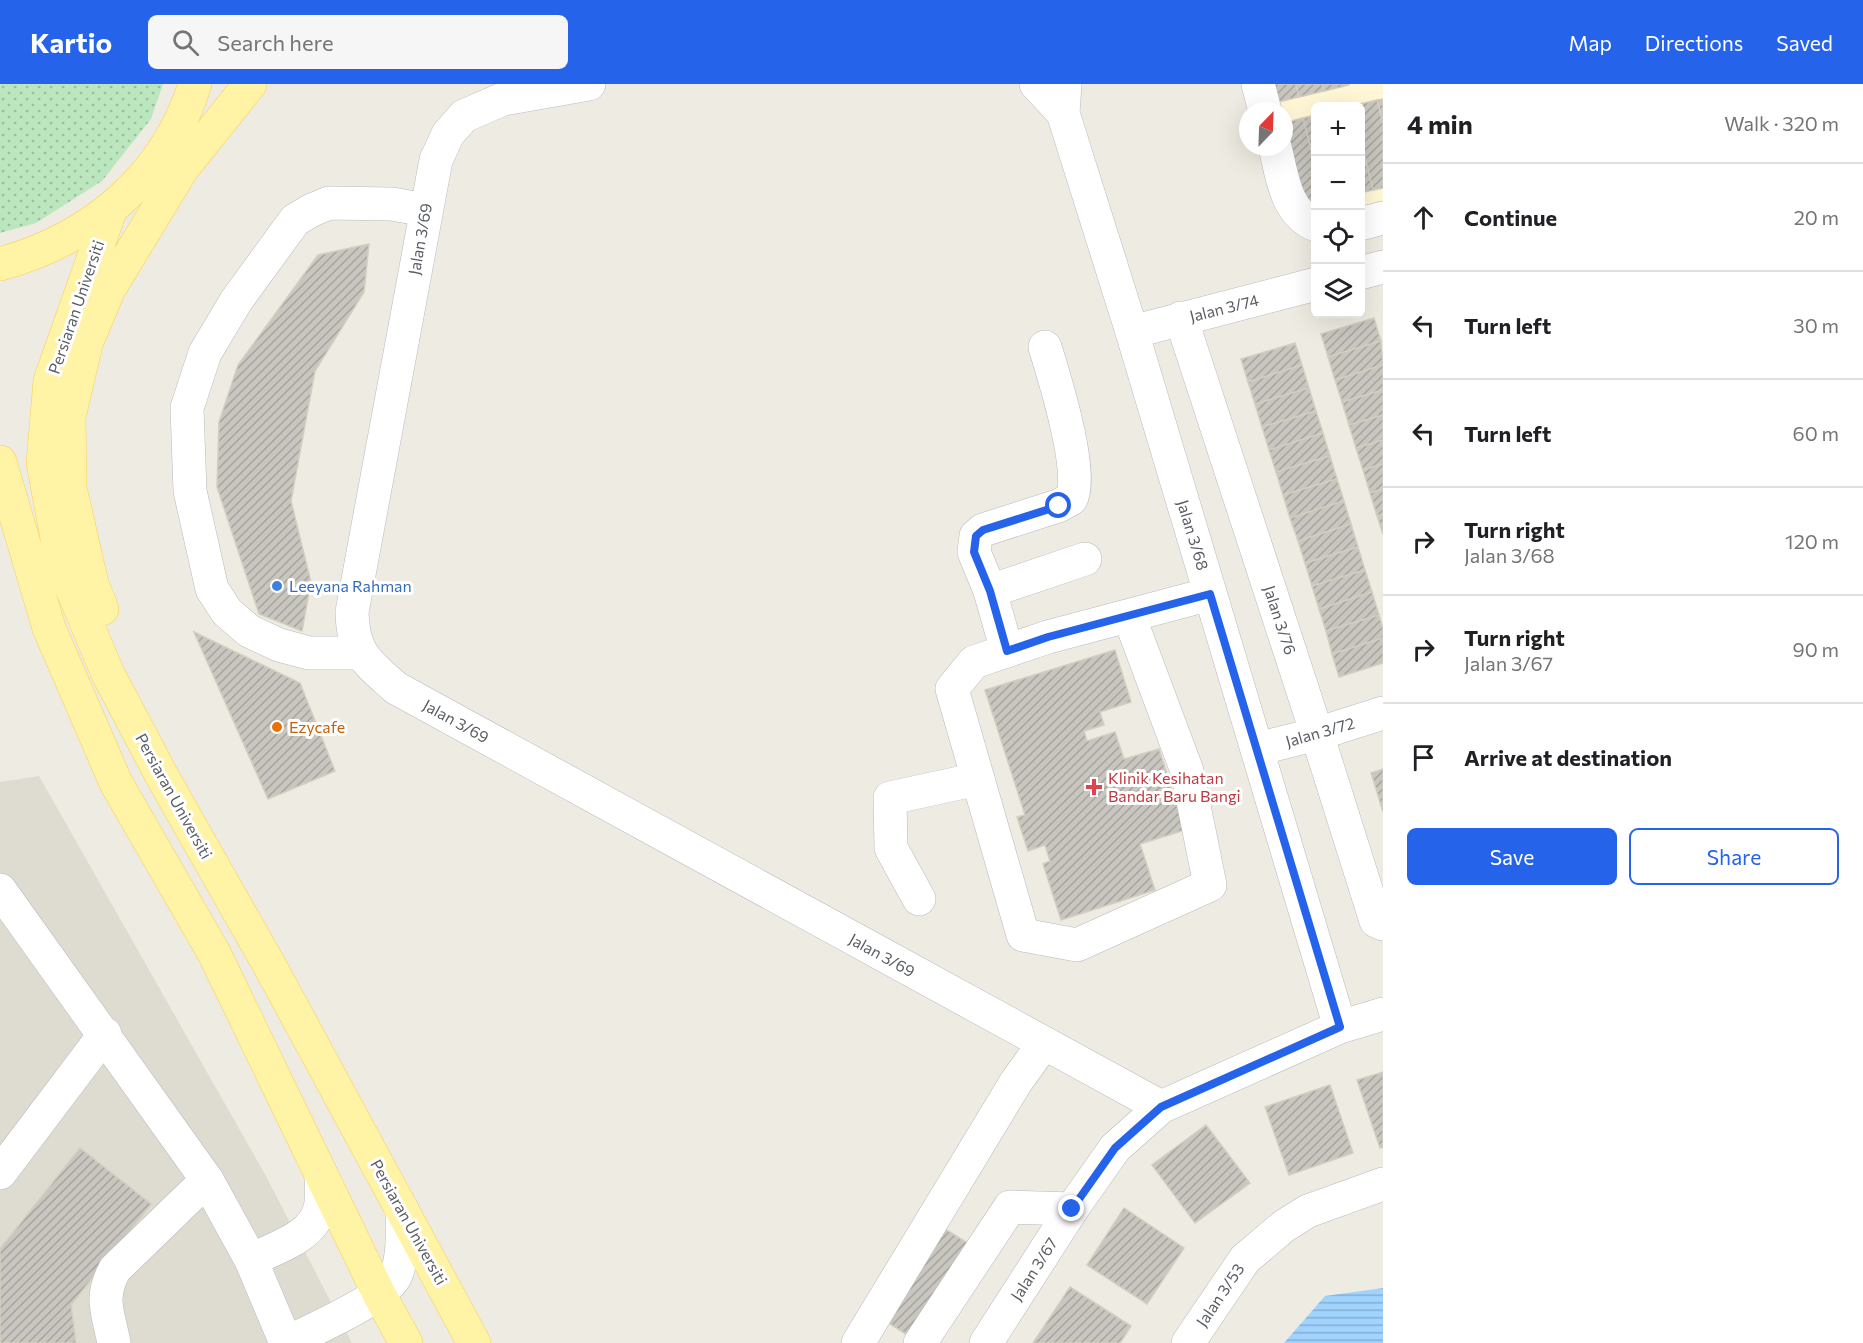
<!DOCTYPE html>
<html lang="en">
<head>
<meta charset="utf-8">
<style>
  body { margin:0; font-family:Commissioner,sans-serif; background:#f6f6f6; color:#202124 }
  .controls { position:absolute; right:18px; top:18px; display:grid; overflow:hidden; border-radius:9px; box-shadow:0 6px 24px #0002 }
  .controls button { width:54px; height:54px; display:grid; place-items:center; padding:0; border:0; border-bottom:2px solid #e0e0e0; background:#fff; color:#202124; font:30px sans-serif }
  .compass { position:absolute; left:1239px; top:18px; width:54px; height:54px; border-radius:50%; background:#fff; box-shadow:0 6px 24px #0002; rotate:23deg }
  .stop { position:absolute; width:18px; height:18px; margin:-14px; border:4px solid #2563eb; border-radius:50%; background:#fff }
  .stop.end { background:#2563eb; border-color:#fff; box-shadow:0 2px 6px #0008 }
  .list { margin:0; padding:0; list-style:none }
  h2 { display:flex; justify-content:space-between; align-items:center; height:78px; margin:0; padding:0 24px; font-size:26px }
  h2 small { font-size:20px; font-weight:400; color:#757577 }
  .list li { display:grid; grid-template-columns:39px 1fr auto; gap:18px; align-items:center; box-sizing:border-box; height:108px; padding:0 24px; border-top:2px solid #e0e0e0 }
  .list b { display:block; font-size:22px; white-space:nowrap }
  .list p { margin:0; font-size:20px; white-space:nowrap; color:#757577 }
  .list em { font-size:20px; font-style:normal; color:#757577 }
  .actions { display:flex; gap:12px; padding:18px 24px }
  .actions a { flex:1; padding:14px 0; border:2px solid #2563eb; border-radius:9px; text-align:center; font-size:21px; color:#2563eb }
  .actions .main { background:#2563eb; color:#fff }
  .icon { flex:none; width:33px; height:33px; fill:none; stroke:currentColor; stroke-width:2; stroke-linecap:round; stroke-linejoin:round }
  .map { position:relative; flex:none; width:1383px; height:1259px; overflow:hidden }
  header { display:flex; align-items:center; gap:36px; box-sizing:border-box; height:84px; padding:0 30px; background:#2563eb; color:#fff }
  header strong { font-size:28px }
  nav { display:flex; gap:33px; margin-inline-start:auto; font-size:21px }
  .search { width:420px; height:54px; background:#f6f6f6; display:flex; align-items:center; gap:15px; box-sizing:border-box; padding:0 21px; border-radius:9px; color:#757577; font-size:22px }
  main { display:flex }
  aside { flex:1; background:#fff }
  .map>svg:first-child { display:block }
</style>
</head>
<body>
<header>
<strong>Kartio</strong>
<div class="search"><svg class="icon" aria-label="search" viewBox="0 0 24 24"><circle cx="10" cy="10" r="6"/><path d="M15 15l6 6"/></svg>Search here</div>
<nav><a>Map</a><a>Directions</a><a>Saved</a></nav>
</header>
<main>
<div class="map">
<svg width="1383" height="1259" viewBox="0 0 1383 1259">
  <defs>
    <pattern id="grass-dots" width="8" height="8" patternUnits="userSpaceOnUse" patternTransform="scale(1.5)"><rect width="8" height="8" fill="#bce7be"/><path d="M2 2h.1M6 6h.1" fill="none" stroke="#9cbe9e" stroke-width="1.8" stroke-linecap="round"/></pattern>
    <pattern id="water-rules" width="6" height="5" patternUnits="userSpaceOnUse" patternTransform="scale(1.5)"><rect width="6" height="5" fill="#a1d3ff"/><path d="M0 2.5h6" fill="none" stroke="#86aed2"/></pattern>
    <pattern id="building-hatch" width="6" height="6" patternUnits="userSpaceOnUse" patternTransform="scale(1.5)"><rect width="6" height="6" fill="#c9c6bf"/><path d="M-1 1l2-2M0 6l6-6M5 7l2-2" fill="none" stroke="#a6a49f"/></pattern>
  </defs>
  <rect width="100%" height="100%" fill="#eeece2"/>
  <polygon fill="#fff7d6" points="1272,0 1383,0 1383,123 1361,128 1360,22 1316,22 1315,131 1284,42 1284,27 1280,27"/>
  <polygon fill="#dedbd1" points="39,692 267,1094 352,1259 0,1259 0,698"/>
  <polygon fill="url(#grass-dots)" points="0,0 163,0 151,35 102,97 36,139 0,149"/>
  <polygon fill="url(#water-rules)" points="1383,1204 1383,1259 1284,1259 1325,1212"/>
  <g fill="url(#building-hatch)" stroke="#d3cec0" stroke-width="1.5">
    <polygon points="1269,0 1296,0 1299,13 1274,19"/>
    <polygon points="1296,0 1322,0 1324,7 1299,13"/>
    <polygon points="1322,0 1349,0 1349,1 1324,7"/>
    <polygon points="1383,15 1383,39 1377,16"/>
    <polygon points="1377,16 1383,39 1383,104 1373,106 1360,55 1360,22 1352,22"/>
    <polygon points="1316,31 1316,86 1303,34"/>
    <polygon points="1303,34 1316,86 1316,120 1299,124 1284,63 1284,39"/>
    <polygon points="1360,55 1373,106 1360,109"/>
    <polygon points="369,160 364,208 315,287 291,417 311,498 302,547 259,530 217,403 219,338 238,281 318,171"/>
    <polygon points="1374,234 1381,257 1328,273 1321,250"/>
    <polygon points="1381,257 1383,281 1335,296 1328,273"/>
    <polygon points="1295,259 1302,281 1248,298 1241,275"/>
    <polygon points="1302,281 1309,304 1255,320 1248,298"/>
    <polygon points="1383,281 1383,306 1342,318 1335,296"/>
    <polygon points="1309,304 1316,327 1262,343 1255,320"/>
    <polygon points="1383,306 1383,331 1349,341 1342,318"/>
    <polygon points="1316,327 1323,349 1269,366 1262,343"/>
    <polygon points="1383,331 1383,356 1356,364 1349,341"/>
    <polygon points="1323,349 1330,372 1276,388 1269,366"/>
    <polygon points="1383,356 1383,380 1363,386 1356,364"/>
    <polygon points="1330,372 1337,395 1283,411 1276,388"/>
    <polygon points="1383,380 1383,405 1370,409 1363,386"/>
    <polygon points="1337,395 1344,417 1290,434 1283,411"/>
    <polygon points="1383,405 1383,430 1377,432 1370,409"/>
    <polygon points="1344,417 1351,440 1298,457 1290,434"/>
    <polygon points="1383,430 1383,450 1377,432"/>
    <polygon points="1351,440 1358,463 1305,479 1298,457"/>
    <polygon points="1358,463 1365,486 1312,502 1305,479"/>
    <polygon points="1365,486 1372,508 1319,525 1312,502"/>
    <polygon points="1372,508 1379,531 1326,547 1319,525"/>
    <polygon points="1379,531 1383,545 1383,554 1332,570 1326,547"/>
    <polygon points="194,548 300,599 335,687 268,715"/>
    <polygon points="1383,554 1383,579 1339,593 1332,570"/>
    <polygon points="1115,566 1131,618 1100,628 1104,641 1084,647 1087,657 1115,648 1124,675 1159,665 1185,746 1140,760 1155,806 1061,836 1043,780 1050,777 1045,761 1028,767 1017,733 1025,731 985,606"/>
    <polygon points="1383,685 1383,728 1371,689"/>
    <polygon points="1383,988 1383,1063 1380,1064 1357,996"/>
    <polygon points="1330,1001 1353,1069 1289,1091 1265,1023"/>
    <polygon points="1206,1041 1250,1099 1195,1139 1152,1081"/>
    <polygon points="80,1064 151,1120 71,1221 76,1259 0,1259 0,1165"/>
    <polygon points="1124,1124 1184,1164 1147,1220 1087,1181"/>
    <polygon points="945,1145 971,1161 912,1254 887,1238"/>
    <polygon points="1070,1203 1131,1242 1120,1259 1033,1259"/>
  </g>
  <g fill="none" stroke-linecap="round" stroke-linejoin="round">
    <defs>
      <g id="minor">
        <path d="M589,0l-86,15 -39,17 -16,18 -12,26 -84,452c1,42 15,50 44,76l765,419"/>
        <polyline points="1036,0 1063,29"/>
        <polyline points="1065,0 1063,29 1132,248 1340,943"/>
        <polyline points="1258,0 1265,27"/>
        <path d="M1275,63c7,28 10,66 41,78"/>
        <polyline points="1360,140 1383,134"/>
        <polyline points="1360,189 1383,183"/>
        <polyline points="1181,234 1317,650 1376,837 1383,840"/>
        <polyline points="1132,248 1316,200"/>
        <polyline points="990,507 1085,475"/>
        <polyline points="1129,532 1187,687 1210,801 1077,861 1023,851 952,605 974,578 1048,553 1210,510"/>
        <path d="M1007,567l-17,-60 -16,-39 2,-16 7,-6 75,-24 13,-7c14,-24 -17,-123 -26,-152"/>
        <polyline points="360,569 309,569 279,561 249,547 227,528 212,505 190,407 187,324 205,269 236,217 295,136 312,126 329,119 392,120 426,126"/>
        <polyline points="1257,665 1317,650 1383,629"/>
        <polyline points="0,806 207,1096 251,1176 286,1259"/>
        <polyline points="919,815 891,764 890,714 978,695"/>
        <polyline points="0,1089 105,950"/>
        <path d="M251,1176c25,-13 62,-22 69,-52 3,-10 1,-23 1,-34"/>
        <path d="M114,1259c-6,-31 -15,-45 1,-74l92,-89"/>
        <path d="M286,1259c25,-13 100,-44 110,-68 8,-20 6,-45 6,-66"/>
        <polyline points="858,1259 1016,998 1044,959"/>
        <polyline points="920,1259 1010,1123 1072,1125"/>
        <polyline points="986,1259 1072,1125 1115,1064 1161,1023 1340,943 1383,930"/>
        <polyline points="1188,1259 1245,1175 1284,1142 1308,1127 1383,1100"/>
      </g>
      <g id="major">
        <polyline points="110,127 50,297 43,379 62,481 108,590 163,694 272,886 474,1259"/>
        <path d="M0,180c92,-25 166,-87 195,-180"/>
        <polyline points="0,378 49,544 116,699 214,869 379,1210 406,1259"/>
        <polyline points="102,525 92,500 70,404 69,333 86,260 109,205 182,85 250,0"/>
      </g>
    </defs>
    <use href="#minor" stroke="#b7babf" stroke-width="34"/>
    <use href="#major" stroke="#f9cf50" stroke-width="34"/>
    <use href="#minor" stroke="#fff" stroke-width="33"/>
    <use href="#major" stroke="#fff3a6" stroke-width="33"/>
  </g>
  <g fill="none" stroke-linecap="round" stroke-linejoin="round">
    <polyline stroke="#2563eb" stroke-width="8" points="1059,422 983,446 976,452 974,468 990,507 1007,567 1048,553 1210,510 1340,943 1161,1023 1115,1064 1072,1125"/>
  </g>
  <circle fill="#3f7fe0" stroke="#fff" stroke-width="2" cx="277" cy="502" r="6"/>
  <circle fill="#e8710a" stroke="#fff" stroke-width="2" cx="277" cy="643" r="6"/>
  <path fill="#e0444e" stroke="#fff" stroke-width="2" d="M1091 694h6v6h6v6h-6v6h-6v-6h-6v-6h6z"/>
  <g text-anchor="middle" stroke-width="6" stroke-linejoin="round" paint-order="stroke">
    <g font-size="16" fill="#5a5e64" stroke="#fff">
      <text transform="translate(420 155) rotate(-80)" y="6">Jalan 3/69</text>
      <text transform="translate(76 223) rotate(-71)" y="6">Persiaran Universiti</text>
      <text transform="translate(1224 224) rotate(-14)" y="6">Jalan 3/74</text>
      <text transform="translate(1193 451) rotate(73)" y="6">Jalan 3/68</text>
      <text transform="translate(1280 536) rotate(72)" y="6">Jalan 3/76</text>
      <text transform="translate(456 637) rotate(29)" y="6">Jalan 3/69</text>
      <text transform="translate(1320 648) rotate(-16)" y="6">Jalan 3/72</text>
      <text transform="translate(174 712) rotate(61)" y="6">Persiaran Universiti</text>
      <text transform="translate(882 871) rotate(29)" y="6">Jalan 3/69</text>
      <text transform="translate(409 1138) rotate(61)" y="6">Persiaran Universiti</text>
      <text transform="translate(1034 1185) rotate(-57)" y="6">Jalan 3/67</text>
      <text transform="translate(1220 1211) rotate(-56)" y="6">Jalan 3/53</text>
    </g>
    <g font-size="16" fill="#366cbe" stroke="#fff" text-anchor="start">
      <text x="289" y="508">Leeyana Rahman</text>
    </g>
    <g font-size="16" fill="#c56008" stroke="#fff" text-anchor="start">
      <text x="289" y="649">Ezycafe</text>
    </g>
    <g font-size="16" fill="#be3a42" stroke="#fff" text-anchor="start">
      <text x="1108" y="700">Klinik Kesihatan<tspan x="1108" dy="18">Bandar Baru Bangi</tspan></text>
    </g>
  </g>
</svg>
<div class="controls">
<button>+</button>
<button>−</button>
<button><svg class="icon" aria-label="locate" viewBox="0 0 24 24"><circle cx="12" cy="12" r="6"/><path d="M12 2v4M12 18v4M2 12h4M18 12h4"/></svg></button>
<button><svg class="icon" aria-label="layers" viewBox="0 0 24 24"><path d="M12 4l9 5-9 5-9-5zM3 14l9 5 9-5"/></svg></button>
</div>
<svg class="compass" viewBox="-18 -18 36 36"><path d="M0-13l5 13h-10z" fill="#e53935"/><path d="M0 13l5-13h-10z" fill="#757577"/></svg>
<div class="stop" style="left:1059px;top:422px"></div>
<div class="stop end" style="left:1072px;top:1125px"></div>
</div>
<aside>
<h2>4 min<small>Walk · 320 m</small></h2>
<ul class="list">
<li><svg class="icon" aria-label="ahead" viewBox="0 0 24 24"><path d="M12 20V5M6 11l6-6 6 6"/></svg><div><b>Continue</b></div><em>20 m</em></li>
<li><svg class="icon" aria-label="left" viewBox="0 0 24 24"><path d="M17 20v-9H6M10 6l-5 5 5 5"/></svg><div><b>Turn left</b></div><em>30 m</em></li>
<li><svg class="icon" aria-label="left" viewBox="0 0 24 24"><path d="M17 20v-9H6M10 6l-5 5 5 5"/></svg><div><b>Turn left</b></div><em>60 m</em></li>
<li><svg class="icon" aria-label="right" viewBox="0 0 24 24"><path d="M7 20v-9h11M14 6l5 5-5 5"/></svg><div><b>Turn right</b><p>Jalan 3/68</p></div><em>120 m</em></li>
<li><svg class="icon" aria-label="right" viewBox="0 0 24 24"><path d="M7 20v-9h11M14 6l5 5-5 5"/></svg><div><b>Turn right</b><p>Jalan 3/67</p></div><em>90 m</em></li>
<li><svg class="icon" aria-label="arrive" viewBox="0 0 24 24"><path d="M6 21V4h12l-3 4 3 4H6"/></svg><div><b>Arrive at destination</b></div></li>
</ul>
<div class="actions"><a class="main">Save</a><a>Share</a></div>
</aside>
</main>
</body>
</html>
